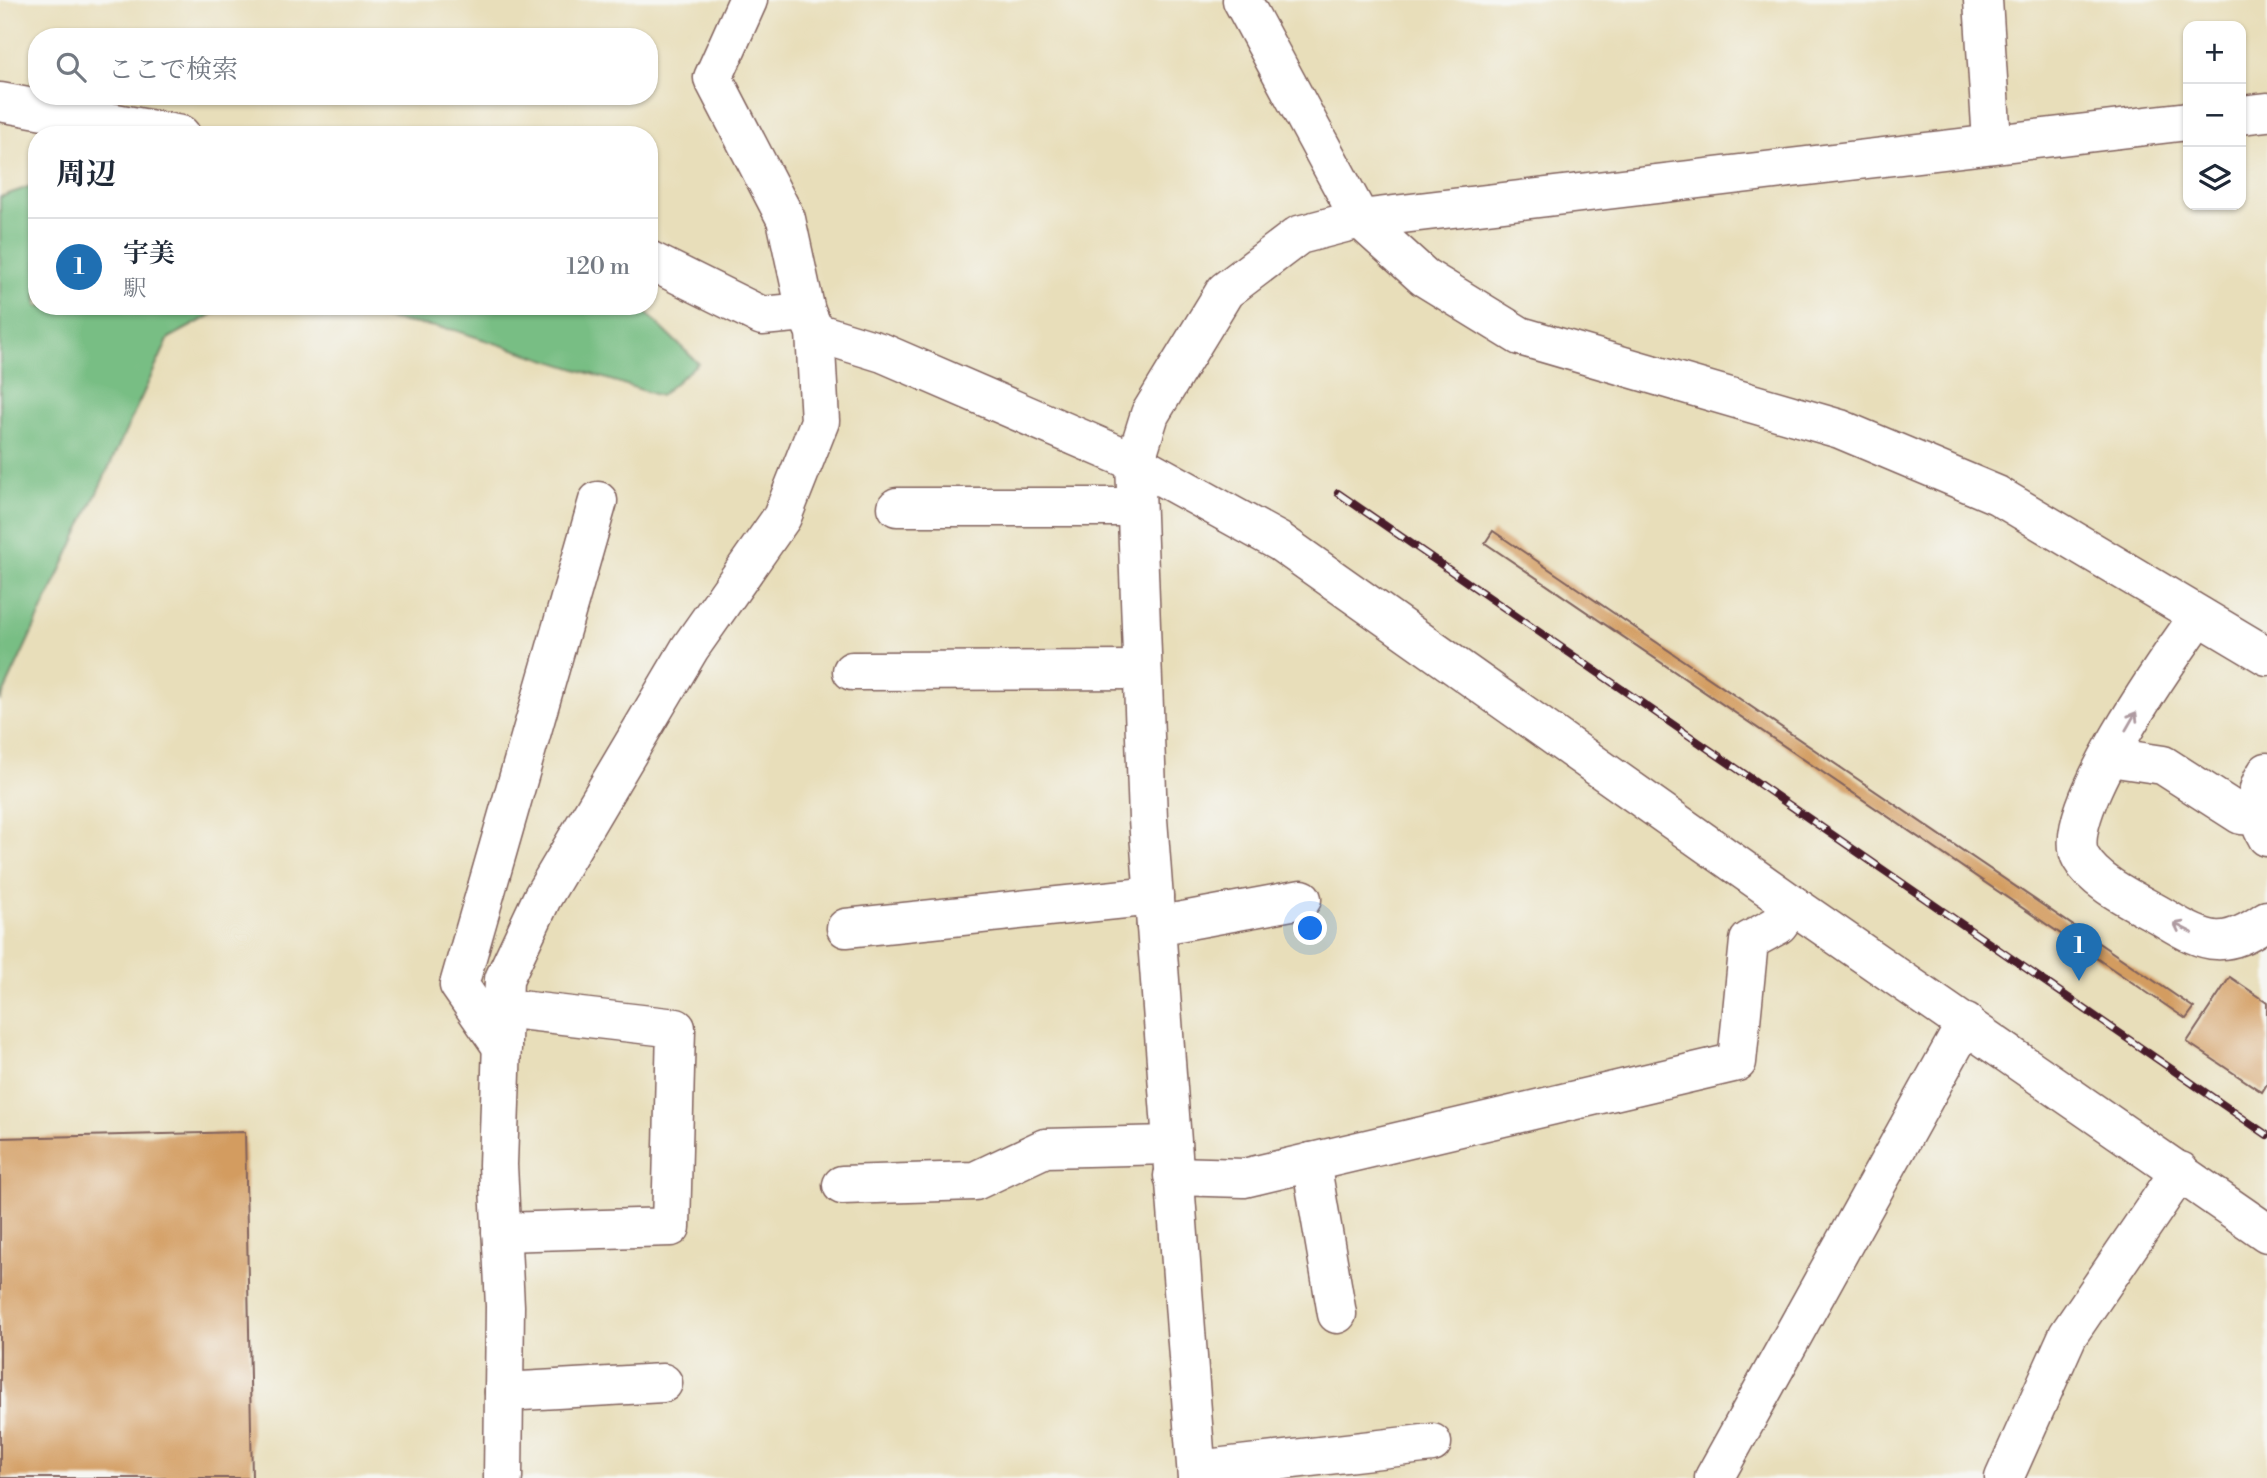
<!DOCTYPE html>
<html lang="ja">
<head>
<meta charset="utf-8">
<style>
  body { margin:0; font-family:"Libre Bodoni","Noto Serif JP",serif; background:#f6f6f7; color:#1f2937 }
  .controls { position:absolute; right:21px; top:21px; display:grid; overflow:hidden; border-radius:14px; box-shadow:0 2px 5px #0004 }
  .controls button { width:63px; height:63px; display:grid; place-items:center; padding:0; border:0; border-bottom:2px solid #e0e1e3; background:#fff; color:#1f2937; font:35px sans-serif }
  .you { position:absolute; left:1311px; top:929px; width:24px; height:24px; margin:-18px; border:5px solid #fff; border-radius:50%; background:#1a73e8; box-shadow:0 0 0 10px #1a73e833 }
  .badge { display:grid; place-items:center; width:46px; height:46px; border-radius:50%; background:#1f6fb2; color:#fff; font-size:23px; font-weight:700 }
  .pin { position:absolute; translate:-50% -58px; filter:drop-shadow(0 2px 4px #0008) }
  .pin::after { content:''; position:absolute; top:37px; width:24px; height:21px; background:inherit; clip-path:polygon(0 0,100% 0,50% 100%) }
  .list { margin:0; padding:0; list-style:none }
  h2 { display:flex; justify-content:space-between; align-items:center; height:91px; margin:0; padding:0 28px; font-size:30px }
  h2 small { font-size:23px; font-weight:400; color:#747a83 }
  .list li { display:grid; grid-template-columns:46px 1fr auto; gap:21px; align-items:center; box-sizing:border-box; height:98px; padding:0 28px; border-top:2px solid #e0e1e3 }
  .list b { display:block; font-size:26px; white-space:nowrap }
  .list p { margin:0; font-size:23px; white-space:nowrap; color:#747a83 }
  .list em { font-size:23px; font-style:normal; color:#747a83 }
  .icon { flex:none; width:38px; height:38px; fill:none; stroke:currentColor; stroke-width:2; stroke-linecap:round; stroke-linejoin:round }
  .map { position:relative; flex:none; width:2267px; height:1478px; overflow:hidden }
  .search { position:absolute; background:#fff; box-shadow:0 2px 5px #0004; left:28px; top:28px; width:630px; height:77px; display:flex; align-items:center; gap:18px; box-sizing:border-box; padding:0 24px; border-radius:28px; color:#747a83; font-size:26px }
  .panel { position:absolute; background:#fff; box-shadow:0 2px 5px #0004; left:28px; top:126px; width:630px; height:189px; border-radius:28px }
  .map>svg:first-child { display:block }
</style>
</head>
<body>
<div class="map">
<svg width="2267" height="1478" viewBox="0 0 2267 1478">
  <rect width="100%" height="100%" fill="#f6f6f2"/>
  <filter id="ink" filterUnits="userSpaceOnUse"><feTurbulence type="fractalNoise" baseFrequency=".0143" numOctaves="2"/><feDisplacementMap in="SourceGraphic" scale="14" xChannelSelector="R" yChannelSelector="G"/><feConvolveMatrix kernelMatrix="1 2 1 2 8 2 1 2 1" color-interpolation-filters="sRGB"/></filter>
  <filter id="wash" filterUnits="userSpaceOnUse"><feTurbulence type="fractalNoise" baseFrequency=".00686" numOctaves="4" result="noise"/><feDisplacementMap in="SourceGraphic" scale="28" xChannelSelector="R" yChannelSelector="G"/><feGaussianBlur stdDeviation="1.57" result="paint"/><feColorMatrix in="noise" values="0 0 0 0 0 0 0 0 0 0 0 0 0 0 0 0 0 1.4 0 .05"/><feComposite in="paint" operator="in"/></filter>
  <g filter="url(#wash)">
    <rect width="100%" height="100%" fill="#e8deba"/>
    <g fill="#78be84" stroke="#616e58" stroke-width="2">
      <polygon points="37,184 37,306 228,306 169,338 0,701 0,197"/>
      <polygon points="305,306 639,306 698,363 660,396 454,330"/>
    </g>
    <g id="blocks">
      <g fill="#d39c61">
        <polygon points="1493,531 2194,1008 2186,1019 1485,543"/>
        <polygon points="2230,977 2267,1002 2267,1084 2262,1092 2187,1042"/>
        <polygon points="245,1132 252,1478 0,1478 0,1138"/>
      </g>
    </g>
  </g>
  <g filter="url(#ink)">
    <use href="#blocks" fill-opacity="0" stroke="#81625d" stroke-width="2"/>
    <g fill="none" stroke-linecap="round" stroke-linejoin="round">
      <defs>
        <g id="minor">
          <polyline points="1242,0 1360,219 1424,277 1520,336 1840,429 1997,495 2267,656"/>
          <polyline points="1983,0 1992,142"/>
          <polyline points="0,102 181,135"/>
          <polyline points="2241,115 2267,112"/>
          <polyline points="649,260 762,316 806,312"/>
          <polyline points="815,332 883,353 1135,462 1280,542 1793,905 2267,1233"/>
          <polyline points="897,507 1136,507"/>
          <path d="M2199,616c-28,39 -143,200 -118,242 16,28 59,45 85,61 42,26 60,30 101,1"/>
          <polyline points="852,671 1142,670"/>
          <polyline points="2110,757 2163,765 2241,815 2258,816"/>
          <path d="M2267,772c-14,20 -12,46 0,65"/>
          <polyline points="1156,926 1302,899"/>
          <polyline points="846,928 1154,896"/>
          <polyline points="502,1047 459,985 598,501"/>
          <polyline points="1311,1162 1337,1314"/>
          <polyline points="1173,1176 1244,1178 1737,1062 1749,941 1778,925 1793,905"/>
          <polyline points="842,1185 975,1181 1045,1148 1171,1145"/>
          <polyline points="501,1232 671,1227 676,1028 502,1008"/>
          <polyline points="504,1392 663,1383"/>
          <polyline points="1197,1470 1432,1443"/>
          <polyline points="503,1478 505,1306 498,1165 504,979 542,898 690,648 782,517 820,421 815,332 806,312 786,219 713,78 748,0"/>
          <polyline points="1197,1478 1148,819 1135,462 1150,414 1225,291 1299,235 1360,219 2188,121"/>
          <polyline points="1714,1478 1966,1023"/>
          <polyline points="2004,1478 2068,1335 2180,1171"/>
        </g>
      </defs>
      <use href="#minor" stroke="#81625d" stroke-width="41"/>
      <use href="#minor" stroke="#fff" stroke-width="38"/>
      <defs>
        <polyline id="rail" points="1338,493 2267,1135"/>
      </defs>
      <use href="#rail" stroke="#4a1f2b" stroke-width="8"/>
      <use href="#rail" stroke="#f6f6f2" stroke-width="5" stroke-dasharray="16" stroke-linecap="butt"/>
    </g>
    <defs><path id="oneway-shaft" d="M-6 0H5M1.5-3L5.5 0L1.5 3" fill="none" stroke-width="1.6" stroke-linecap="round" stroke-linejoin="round" transform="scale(1.75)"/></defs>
    <g stroke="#ae9aa0">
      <use href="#oneway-shaft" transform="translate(2131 721) rotate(-60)"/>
      <use href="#oneway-shaft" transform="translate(2183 928) rotate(-153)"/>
    </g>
  </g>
</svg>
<div class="controls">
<button>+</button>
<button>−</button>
<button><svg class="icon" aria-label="layers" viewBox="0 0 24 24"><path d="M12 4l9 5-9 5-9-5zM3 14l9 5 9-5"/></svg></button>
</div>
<div class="you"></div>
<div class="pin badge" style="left:2079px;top:981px">1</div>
<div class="search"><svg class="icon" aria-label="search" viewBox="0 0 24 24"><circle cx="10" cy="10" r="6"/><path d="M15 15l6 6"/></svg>ここで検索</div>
<section class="panel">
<h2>周辺<small></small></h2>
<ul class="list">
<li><span class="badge">1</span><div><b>宇美</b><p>駅</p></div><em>120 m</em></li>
</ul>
</section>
</div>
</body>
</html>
